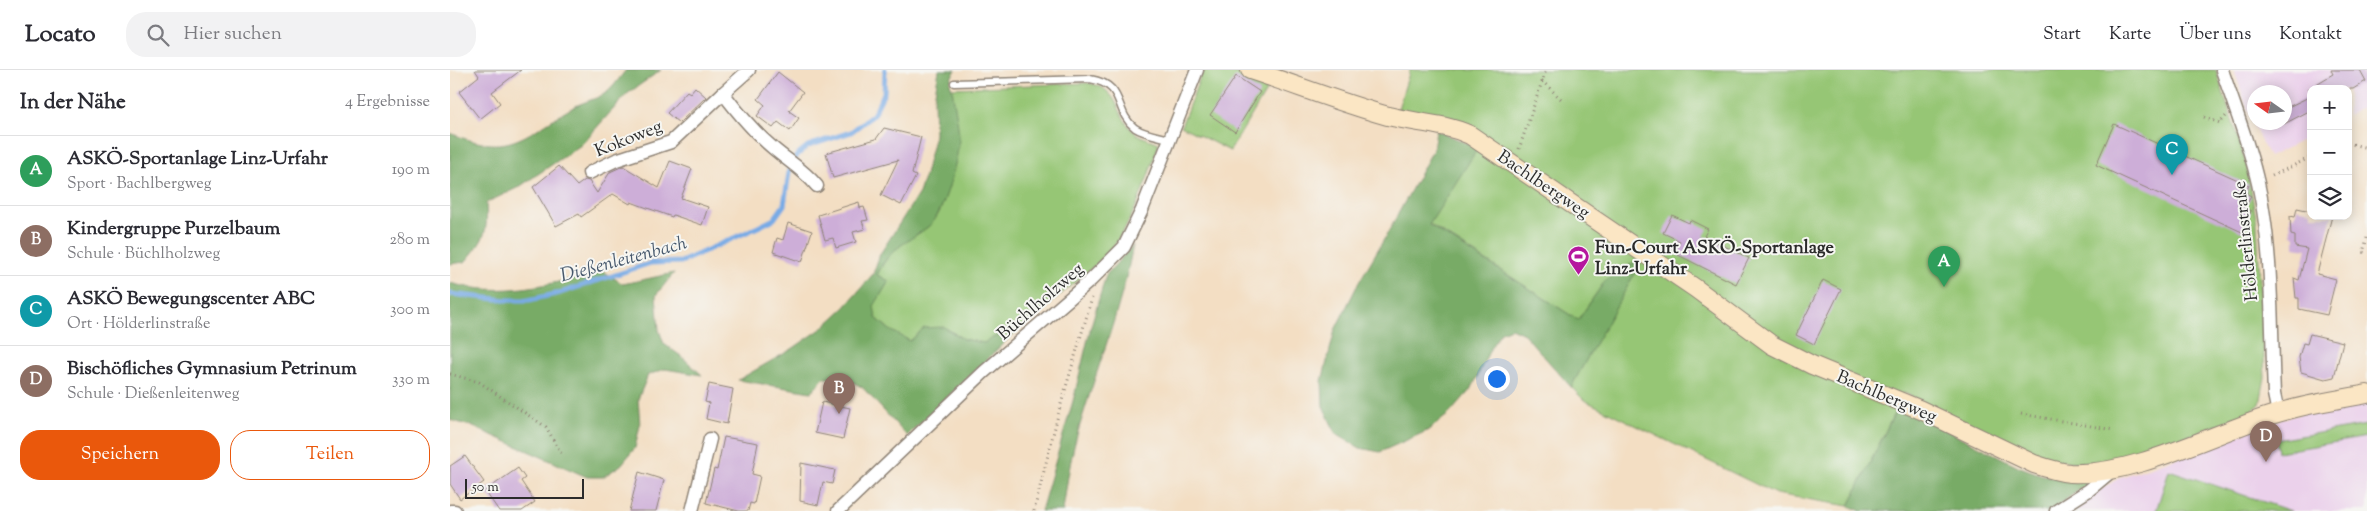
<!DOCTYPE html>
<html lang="de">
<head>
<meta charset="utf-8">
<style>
  body { margin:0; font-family:"Sorts Mill Goudy",serif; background:#f2f2f3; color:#2b2b33 }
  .controls { position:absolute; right:15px; top:15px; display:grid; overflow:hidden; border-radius:10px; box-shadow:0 2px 12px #0003 }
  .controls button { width:45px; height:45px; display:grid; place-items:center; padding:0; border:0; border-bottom:1px solid #e1e1e2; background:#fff; color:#2b2b33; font:25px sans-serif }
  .compass { position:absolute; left:1797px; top:15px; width:45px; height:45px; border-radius:50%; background:#fff; box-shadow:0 2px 12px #0003; rotate:284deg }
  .scale { position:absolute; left:15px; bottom:12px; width:119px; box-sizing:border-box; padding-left:5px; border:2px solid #2b2b2b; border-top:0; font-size:14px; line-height:18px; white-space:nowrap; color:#2b2b2b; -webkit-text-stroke:4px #f6f6f2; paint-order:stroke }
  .you { position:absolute; left:1046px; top:308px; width:18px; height:18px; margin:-12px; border:4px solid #fff; border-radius:50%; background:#1a73e8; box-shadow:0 0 0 8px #1a73e833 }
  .badge { display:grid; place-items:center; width:32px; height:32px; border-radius:50%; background:#ea580c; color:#fff; font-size:16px; font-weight:700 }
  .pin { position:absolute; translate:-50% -41px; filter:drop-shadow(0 1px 2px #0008) }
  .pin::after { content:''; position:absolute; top:26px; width:18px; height:15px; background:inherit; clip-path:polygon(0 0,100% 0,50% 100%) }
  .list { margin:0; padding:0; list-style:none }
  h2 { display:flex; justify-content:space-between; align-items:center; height:65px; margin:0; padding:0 20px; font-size:21px }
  h2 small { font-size:16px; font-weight:400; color:#7c7c81 }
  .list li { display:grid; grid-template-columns:32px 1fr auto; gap:15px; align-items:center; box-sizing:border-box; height:70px; padding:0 20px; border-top:1px solid #e1e1e2 }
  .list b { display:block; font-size:19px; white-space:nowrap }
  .list p { margin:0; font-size:16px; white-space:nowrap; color:#7c7c81 }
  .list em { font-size:16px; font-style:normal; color:#7c7c81 }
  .actions { display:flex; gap:10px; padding:15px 20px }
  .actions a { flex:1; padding:11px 0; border:1px solid #ea580c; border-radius:20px; text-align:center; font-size:18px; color:#ea580c }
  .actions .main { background:#ea580c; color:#fff }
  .icon { flex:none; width:28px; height:28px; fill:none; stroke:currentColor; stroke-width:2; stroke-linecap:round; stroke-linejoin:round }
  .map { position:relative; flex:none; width:1917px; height:441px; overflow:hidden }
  header { display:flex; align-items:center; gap:30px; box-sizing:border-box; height:70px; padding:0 25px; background:#fff; border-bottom:1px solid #e1e1e2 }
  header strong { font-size:24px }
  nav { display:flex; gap:28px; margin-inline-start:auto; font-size:18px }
  .search { width:350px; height:45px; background:#f2f2f3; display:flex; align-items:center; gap:12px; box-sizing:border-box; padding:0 18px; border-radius:20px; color:#7c7c81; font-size:19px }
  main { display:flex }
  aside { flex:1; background:#fff }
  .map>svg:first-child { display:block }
</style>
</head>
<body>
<header>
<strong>Locato</strong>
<div class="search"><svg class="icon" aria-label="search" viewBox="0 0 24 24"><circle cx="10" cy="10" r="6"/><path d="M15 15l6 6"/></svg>Hier suchen</div>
<nav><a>Start</a><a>Karte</a><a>Über uns</a><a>Kontakt</a></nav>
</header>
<main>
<aside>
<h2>In der Nähe<small>4 Ergebnisse</small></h2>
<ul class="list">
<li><span class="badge" style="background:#2e9e5b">A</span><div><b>ASKÖ-Sportanlage Linz-Urfahr</b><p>Sport · Bachlbergweg</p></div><em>190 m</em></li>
<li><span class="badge" style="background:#8d6e63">B</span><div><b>Kindergruppe Purzelbaum</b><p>Schule · Büchlholzweg</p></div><em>280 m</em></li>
<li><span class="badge" style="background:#0f9aa8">C</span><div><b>ASKÖ Bewegungscenter ABC</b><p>Ort · Hölderlinstraße</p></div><em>300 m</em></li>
<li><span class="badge" style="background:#8d6e63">D</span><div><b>Bischöfliches Gymnasium Petrinum</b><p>Schule · Dießenleitenweg</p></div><em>330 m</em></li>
</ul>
<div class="actions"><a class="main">Speichern</a><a>Teilen</a></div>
</aside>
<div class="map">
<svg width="1917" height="441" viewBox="0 0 1917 441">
  <rect width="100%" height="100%" fill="#f6f6f2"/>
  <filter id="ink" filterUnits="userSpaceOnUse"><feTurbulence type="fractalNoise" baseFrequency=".02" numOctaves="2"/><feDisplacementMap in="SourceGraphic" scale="10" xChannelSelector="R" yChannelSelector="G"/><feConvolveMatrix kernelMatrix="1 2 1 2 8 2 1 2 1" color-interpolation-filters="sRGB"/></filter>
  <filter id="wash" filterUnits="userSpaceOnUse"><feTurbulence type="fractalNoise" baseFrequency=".0096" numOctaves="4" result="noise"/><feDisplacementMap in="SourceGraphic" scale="20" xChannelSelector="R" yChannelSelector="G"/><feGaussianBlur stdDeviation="1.12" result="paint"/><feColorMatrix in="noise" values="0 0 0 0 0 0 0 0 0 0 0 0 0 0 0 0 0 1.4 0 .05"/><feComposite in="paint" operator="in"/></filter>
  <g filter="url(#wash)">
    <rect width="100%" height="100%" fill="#f3dec3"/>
    <g fill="#ebd1eb" fill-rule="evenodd">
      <path d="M1784,0h133v34l-19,12v-27h-37v47l-42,21 -17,-34zM1804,22h30v30h-30z"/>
      <polygon points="1917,332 1917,441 1615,441 1671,407 1736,385 1825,351 1870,339"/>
    </g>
    <g fill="#96c675" stroke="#607850">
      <polygon points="756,0 776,0 821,13 780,81 731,56 751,5"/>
      <polygon points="960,0 1766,0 1797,97 1807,154 1815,307 1810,334 1803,340 1747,363 1666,389 1642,393 1609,391 1588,386 1454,323 1399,436 1326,424 1134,330 1121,317 1189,194 1155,211 1128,250 979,154 1034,67 947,42"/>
      <path d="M638,13c34,5 27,36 49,51 6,4 15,6 22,9 -12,38 -27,82 -53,113l-99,84 -9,-5 -14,8 -21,-4 -19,-12 -34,14 -20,-11 -14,-12 -3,-12 15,-24 -11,-7c8,-17 19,-28 35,-38 6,-4 14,-8 19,-13 24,-23 24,-104 21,-136z"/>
      <polygon points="1917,355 1917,367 1828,382 1826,370"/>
      <polygon points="1719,400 1841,441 1706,441"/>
    </g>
    <g fill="#78ab66" stroke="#526b48">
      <path d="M176,0h35l-34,24 -46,51 -62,42 -33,16c2,30 -1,36 -21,59l-15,2v-131c60,25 71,4 120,-24 11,-7 25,-9 36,-16 7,-5 14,-16 20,-23z"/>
      <path d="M489,0h17l-4,6 -2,8 2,4c2,16 6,33 7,49 0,20 -15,77 -30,89 -22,17 -40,22 -52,49l12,6 -15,25 2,12 14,12 20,11 14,-13 20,-1 19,12 21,4 14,-8 9,5 -100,96 -44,-48 -17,-10h-22l-13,14 -73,-12 54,-31 29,-20 24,-22 28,-33 7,-20 39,-61 6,-18 10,-41 -1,-35z"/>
      <polygon points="986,60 1028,78 979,155 1128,250 1155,211 1186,191 1190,194 1121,317 1074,264 1061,258 1051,262 1041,277 1022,318 999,344 977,361 930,382 910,378 886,364 873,336 872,311 885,260 909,212 936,166 983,80"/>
      <path d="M683,175c-11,62 -35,120 -53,180 -9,28 -13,57 -17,86h-22l32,-110 18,-75 15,-51z"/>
      <path d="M153,201l20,13 51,-11 -18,22 3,35 5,14 17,12 21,19 -37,-6 -17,6 -10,24 2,26 -5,23 -14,17 -18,12h-16l-116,-51 -21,-6v-137c52,15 102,1 153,-12z"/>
      <polygon points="1448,336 1570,397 1592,405 1636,411 1636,415 1600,441 1411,441 1399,436"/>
    </g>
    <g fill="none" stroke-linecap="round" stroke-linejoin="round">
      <polyline stroke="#79abe5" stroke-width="5" points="0,224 56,230 79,230 110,223 201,193 231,192 308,157 324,149 334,135 340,96 348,84 358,76 401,62 423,45 434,23 435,0"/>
    </g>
    <g id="blocks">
      <g fill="#cdaed8">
        <polygon points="25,0 71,0 42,22 50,33 30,49 9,22 29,6"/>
        <polygon points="1881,0 1910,0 1916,11 1903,19 1858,19 1883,4"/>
        <polygon points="328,2 353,22 339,41 349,48 340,61 328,52 323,58 307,46 315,35 308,29"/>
        <polygon points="786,6 810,22 785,62 760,45"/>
        <polygon points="245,17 256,27 229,53 217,43 237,21 240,23"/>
        <polygon points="1861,26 1861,40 1834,54 1834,39"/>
        <polygon points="1664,54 1799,115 1796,123 1801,126 1795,138 1801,141 1792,162 1646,95"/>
        <polygon points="434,58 471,67 462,104 466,106 451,135 431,125 448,90 383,108 376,83 426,69"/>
        <polygon points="220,91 242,99 231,128 258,137 252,155 223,145 222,147 181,132 180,134 163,124 131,147 129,144 106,156 83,117 109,96 127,116 135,110 139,111 147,123 160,102 173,96 209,118"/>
        <polygon points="409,132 410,138 414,137 418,150 412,151 415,159 403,162 406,172 386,178 383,168 375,170 368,145"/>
        <polygon points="1847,138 1861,141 1861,146 1882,146 1867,204 1886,209 1877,245 1849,239 1849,228 1846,228 1844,208 1849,210 1857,179 1845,177 1845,166 1841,165 1840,146 1845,147"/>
        <polygon points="1222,145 1239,153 1240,150 1258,159 1254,166 1299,188 1286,214 1224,183 1230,171 1213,163"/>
        <polygon points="338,153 362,161 352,192 323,182 327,168 333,170"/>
        <polygon points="1373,210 1391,219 1364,274 1346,265"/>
        <polygon points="1860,264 1893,272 1884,307 1875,309 1851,302 1849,287 1853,273 1857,274"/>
        <polygon points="259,314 283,319 277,354 256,349 259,333 255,332"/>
        <polygon points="372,332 400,338 393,369 365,363"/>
        <polygon points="274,367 308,373 302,404 310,406 304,434 300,433 298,441 289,441 256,433 264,399 267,400"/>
        <polygon points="15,386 34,412 10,429 0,414 0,396"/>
        <polygon points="351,393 385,400 382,414 373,412 368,435 350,431"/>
        <polygon points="68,398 75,408 71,411 85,432 72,441 49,441 35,421"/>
        <polygon points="189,402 214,410 206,441 179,441"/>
      </g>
    </g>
  </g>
  <g filter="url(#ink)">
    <use href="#blocks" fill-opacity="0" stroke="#8f8477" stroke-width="1"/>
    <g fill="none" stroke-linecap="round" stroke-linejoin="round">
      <defs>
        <path id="lane" d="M504,13l136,-4c37,6 23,32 45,49 9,6 24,8 34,11"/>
        <g id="street">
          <path d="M299,0l-26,23c15,20 31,39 50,55 15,13 31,22 44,38"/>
          <path d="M1772,0c12,35 25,69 34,105 17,66 15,150 18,219l4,19"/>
          <polyline points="139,103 166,90 221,72 273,23"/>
          <polyline points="0,441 5,441"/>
          <polyline points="242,441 260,369"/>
          <polyline points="388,441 534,302 641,210 674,177 692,140 747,0"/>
          <polyline points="1606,441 1639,420 1664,399"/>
        </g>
        <path id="secondary" d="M800,0c46,15 91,33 138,46 28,7 55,7 82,19l225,153 77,57 40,20 109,45 113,54c12,4 24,8 36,9 66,3 145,-41 208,-60 28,-9 59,-13 89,-19"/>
      </defs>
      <use href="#lane" stroke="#8f8477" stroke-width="9"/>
      <use href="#street" stroke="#8f8477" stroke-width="15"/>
      <use href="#secondary" stroke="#8f8477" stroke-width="20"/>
      <g stroke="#8f8477" stroke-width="3" stroke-dasharray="1 4" stroke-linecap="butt">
        <polyline points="1092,11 1111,29"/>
        <polyline points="1754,47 1770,53 1776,46"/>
        <polyline points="1898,73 1917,78"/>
        <polyline points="1069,79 1096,0"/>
        <polyline points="1822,106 1861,87"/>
        <polyline points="1917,168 1913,182 1917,183"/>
        <polyline points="0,304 29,312 96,357 111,383"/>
        <polyline points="1571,344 1664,360"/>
        <polyline points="584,441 609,341 642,228"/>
      </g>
      <use href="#lane" stroke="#fff" stroke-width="6"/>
      <use href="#street" stroke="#fff" stroke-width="12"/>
      <use href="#secondary" stroke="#fbe6c4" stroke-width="18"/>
    </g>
  </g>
  <defs>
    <symbol id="stadium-pin" viewBox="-11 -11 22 30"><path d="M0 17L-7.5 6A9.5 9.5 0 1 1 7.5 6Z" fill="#b5179e" stroke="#f6f6f2"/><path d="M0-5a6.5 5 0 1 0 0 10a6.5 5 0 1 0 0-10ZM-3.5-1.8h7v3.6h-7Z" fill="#fff"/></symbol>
  </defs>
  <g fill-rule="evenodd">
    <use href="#stadium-pin" x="1116" y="174" width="25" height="34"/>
  </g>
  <g text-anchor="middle" stroke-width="4" stroke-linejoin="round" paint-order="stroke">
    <g font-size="18" fill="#2b2b2b" stroke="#f6f6f2">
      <text transform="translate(178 68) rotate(-22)" y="6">Kokoweg</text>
      <text transform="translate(1094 114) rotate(34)" y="6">Bachlbergweg</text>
      <text transform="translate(1795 171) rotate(-96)" y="6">Hölderlinstraße</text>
      <text transform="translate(590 231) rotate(-41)" y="6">Büchlholzweg</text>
      <text transform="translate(1437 326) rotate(23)" y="6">Bachlbergweg</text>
    </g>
    <g font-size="18" font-weight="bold" fill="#2b2b2b" stroke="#f6f6f2" text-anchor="start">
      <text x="1145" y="183">Fun-Court ASKÖ-Sportanlage<tspan x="1145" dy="21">Linz-Urfahr</tspan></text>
    </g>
    <g font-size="19" font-style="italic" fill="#46586c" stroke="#f6f6f2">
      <text transform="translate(173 188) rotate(-15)" y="7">Dießenleitenbach</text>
    </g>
  </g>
</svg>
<div class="controls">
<button>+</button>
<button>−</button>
<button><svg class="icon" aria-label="layers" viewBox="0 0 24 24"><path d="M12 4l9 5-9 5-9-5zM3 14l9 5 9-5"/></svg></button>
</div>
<svg class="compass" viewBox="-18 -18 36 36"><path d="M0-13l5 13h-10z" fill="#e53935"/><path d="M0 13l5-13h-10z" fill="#7c7c81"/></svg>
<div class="scale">50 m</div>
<div class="you"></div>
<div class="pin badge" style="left:1494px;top:217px;background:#2e9e5b">A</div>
<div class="pin badge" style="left:389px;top:344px;background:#8d6e63">B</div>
<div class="pin badge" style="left:1722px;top:105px;background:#0f9aa8">C</div>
<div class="pin badge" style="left:1816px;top:392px;background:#8d6e63">D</div>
</div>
</main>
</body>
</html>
